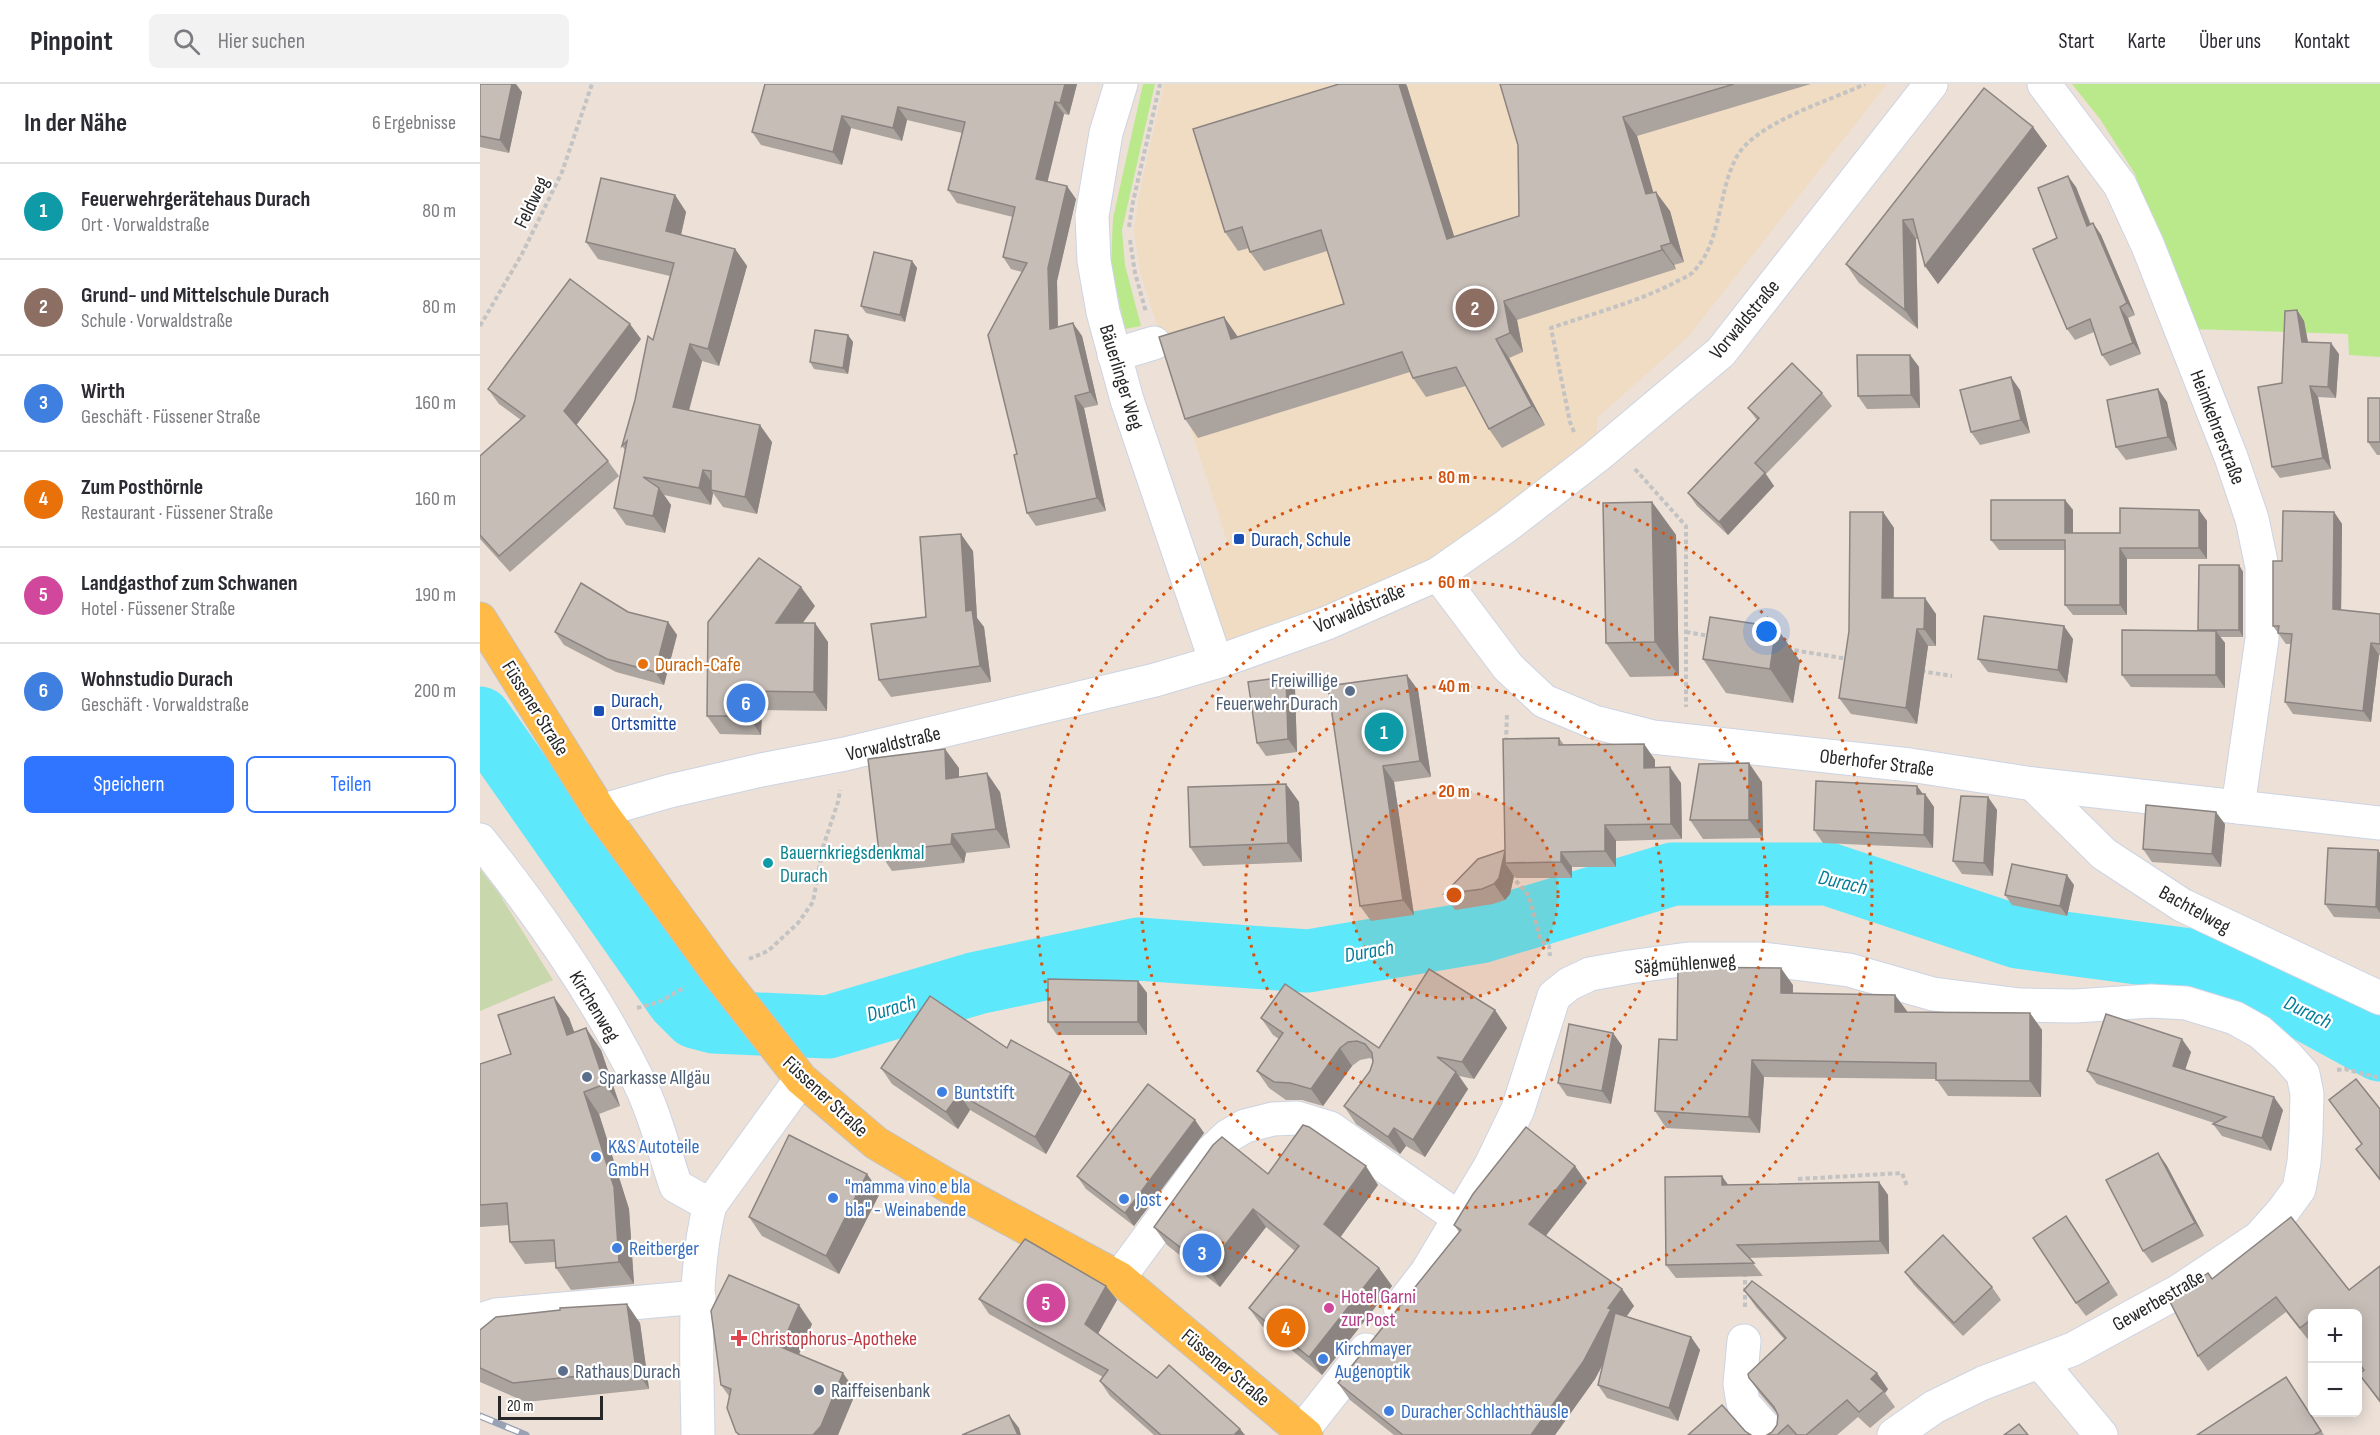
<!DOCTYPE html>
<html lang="de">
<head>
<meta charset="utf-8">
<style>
  body { margin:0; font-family:"Sofia Sans Condensed",sans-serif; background:#f2f2f3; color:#2b2b33 }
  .controls { position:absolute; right:18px; bottom:18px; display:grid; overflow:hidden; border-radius:9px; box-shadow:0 3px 15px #0003 }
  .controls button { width:54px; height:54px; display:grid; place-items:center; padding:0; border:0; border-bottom:2px solid #e1e1e2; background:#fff; color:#2b2b33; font:30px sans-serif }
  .scale { position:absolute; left:18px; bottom:15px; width:105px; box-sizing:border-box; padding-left:6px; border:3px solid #272727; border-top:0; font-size:16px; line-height:21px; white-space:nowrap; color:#272727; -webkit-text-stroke:4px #fff; paint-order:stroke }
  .you { position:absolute; left:1287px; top:548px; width:21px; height:21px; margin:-15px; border:4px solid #fff; border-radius:50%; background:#1a73e8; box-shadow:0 0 0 9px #1a73e833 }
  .badge { display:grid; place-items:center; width:39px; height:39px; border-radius:50%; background:#3075ff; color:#fff; font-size:20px; font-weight:700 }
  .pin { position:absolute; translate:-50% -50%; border:3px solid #fff; box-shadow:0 2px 6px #0006 }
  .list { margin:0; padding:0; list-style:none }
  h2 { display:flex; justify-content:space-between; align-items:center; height:78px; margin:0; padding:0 24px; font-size:26px }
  h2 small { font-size:20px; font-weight:400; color:#7c7c81 }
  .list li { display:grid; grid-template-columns:39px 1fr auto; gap:18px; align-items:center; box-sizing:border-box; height:96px; padding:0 24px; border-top:2px solid #e1e1e2 }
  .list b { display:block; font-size:22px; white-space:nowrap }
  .list p { margin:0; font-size:20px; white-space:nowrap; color:#7c7c81 }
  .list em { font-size:20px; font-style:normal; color:#7c7c81 }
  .actions { display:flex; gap:12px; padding:18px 24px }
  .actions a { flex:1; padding:14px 0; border:2px solid #3075ff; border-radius:9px; text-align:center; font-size:21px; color:#3075ff }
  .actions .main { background:#3075ff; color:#fff }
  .icon { flex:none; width:33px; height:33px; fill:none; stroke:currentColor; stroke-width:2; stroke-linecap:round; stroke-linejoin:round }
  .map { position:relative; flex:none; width:1900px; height:1351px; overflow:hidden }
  header { display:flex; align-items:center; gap:36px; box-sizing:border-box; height:84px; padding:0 30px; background:#fff; border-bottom:2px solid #e1e1e2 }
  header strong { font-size:28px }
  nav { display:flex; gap:33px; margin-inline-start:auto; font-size:21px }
  .search { width:420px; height:54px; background:#f2f2f3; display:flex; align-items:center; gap:15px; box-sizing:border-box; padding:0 21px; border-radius:9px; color:#7c7c81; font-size:22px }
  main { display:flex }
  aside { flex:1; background:#fff }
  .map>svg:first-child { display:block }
</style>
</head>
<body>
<header>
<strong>Pinpoint</strong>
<div class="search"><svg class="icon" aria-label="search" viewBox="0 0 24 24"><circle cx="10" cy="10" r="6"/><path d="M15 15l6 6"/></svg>Hier suchen</div>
<nav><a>Start</a><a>Karte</a><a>Über uns</a><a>Kontakt</a></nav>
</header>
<main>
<aside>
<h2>In der Nähe<small>6 Ergebnisse</small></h2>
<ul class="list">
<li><span class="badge" style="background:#0f9aa8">1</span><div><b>Feuerwehrgerätehaus Durach</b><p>Ort · Vorwaldstraße</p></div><em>80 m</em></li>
<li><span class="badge" style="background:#8d6e63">2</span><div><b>Grund- und Mittelschule Durach</b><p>Schule · Vorwaldstraße</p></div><em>80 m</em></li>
<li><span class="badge" style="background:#3f7fe0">3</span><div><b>Wirth</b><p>Geschäft · Füssener Straße</p></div><em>160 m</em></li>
<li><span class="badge" style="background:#e8710a">4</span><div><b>Zum Posthörnle</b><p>Restaurant · Füssener Straße</p></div><em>160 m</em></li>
<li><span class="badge" style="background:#d1479c">5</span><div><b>Landgasthof zum Schwanen</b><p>Hotel · Füssener Straße</p></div><em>190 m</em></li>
<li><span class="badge" style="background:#3f7fe0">6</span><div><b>Wohnstudio Durach</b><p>Geschäft · Vorwaldstraße</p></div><em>200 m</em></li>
</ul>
<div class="actions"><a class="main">Speichern</a><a>Teilen</a></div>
</aside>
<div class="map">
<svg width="1900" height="1351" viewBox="0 0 1900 1351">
  <rect width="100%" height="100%" fill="#ece0d7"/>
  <polygon fill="#f0dbc3" points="684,0 1407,0 1208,253 1118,333 1114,367 953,479 744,566 716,475 749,463 660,188 654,148 658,116"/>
  <g fill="#bae98c">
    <polygon points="663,0 675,0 642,146 645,181 661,242 645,245 631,181 633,134"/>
    <polygon points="1592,0 1900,0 1900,273 1869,271 1868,250 1710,245 1655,90 1620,35"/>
  </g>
  <polygon fill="#c8d8ac" points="0,785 18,808 73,896 0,927"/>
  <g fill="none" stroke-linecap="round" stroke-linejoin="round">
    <polyline stroke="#5de8fb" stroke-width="63" points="0,634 198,916 215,933 234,938 348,943 497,899 658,865 828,877 1000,848 1193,790 1348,790 1538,853 1710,876 1825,925 1900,966"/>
    <defs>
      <g id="minor">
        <polyline points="641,0 626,49 612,132 614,177 623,228 647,316 736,578"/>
        <polyline points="1564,0 1640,101 1668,162 1751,373 1772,435 1782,483 1782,555 1758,723"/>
        <polyline points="634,271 674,259"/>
        <polyline points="958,490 1028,583 1064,617 1114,638 1173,653 1430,681 1553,700 1900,739"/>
        <polyline points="1553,700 1624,770 1702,821 1900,914"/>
        <polyline points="120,727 190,707 281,686 365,670 675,596 743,576 847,539 958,490 1025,443 1117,372 1241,268 1451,0"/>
        <path d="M0,756c60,75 116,155 159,242 16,31 25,70 37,104l34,19"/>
        <polyline points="639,1194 732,1067 748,1052 765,1042 793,1035 817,1034 850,1044 979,1134"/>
        <polyline points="920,1223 947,1188 1011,1081 1038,1025 1074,912 1089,900 1110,890 1149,883 1208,875 1283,875 1369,886 1453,910 1540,921 1595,922 1671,917 1706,919 1755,934 1780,948 1807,972 1823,990 1827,1010 1826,1049 1824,1078 1819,1105 1803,1127 1779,1154 1699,1207 1593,1265 1503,1299 1454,1323 1414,1351"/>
        <polyline points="0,1236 16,1231 219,1213"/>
        <polyline points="1264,1257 1260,1300 1263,1319 1291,1351"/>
        <polyline points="1561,1279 1621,1351"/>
        <polyline points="822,1347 886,1266"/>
        <path d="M218,1351c-1,-71 -6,-162 12,-230l91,-126"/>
      </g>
      <polyline id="major" points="0,535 120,727 237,888 321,995 396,1059 465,1100 639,1194 826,1351"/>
    </defs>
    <use href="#minor" stroke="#ccd4e3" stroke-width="35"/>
    <use href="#major" stroke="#c3c3c3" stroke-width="35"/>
    <g stroke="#c3c3c3" stroke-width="4" stroke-dasharray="4.5 3" stroke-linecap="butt">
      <polyline points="649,143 653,118 680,0"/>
      <polyline points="650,156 655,189 666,228"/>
      <polyline points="0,242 42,170 82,88 112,0"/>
      <path d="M1094,348l-4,-10 -19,-94c40,-14 83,-25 121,-44 6,-4 14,-6 20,-11 30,-29 25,-79 44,-115 18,-35 93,-57 129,-74"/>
      <polyline points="1155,385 1206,442 1206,623"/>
      <polyline points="1206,548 1229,552"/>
      <polyline points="1307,565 1368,575"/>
      <polyline points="1441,587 1472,592"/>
      <polyline points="1026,658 1027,629"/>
      <polyline points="1031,791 1049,812 1061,857 1069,862 1070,872"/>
      <polyline points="269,875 288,867 318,839 333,818 343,763 358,718 360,706"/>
      <polyline points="157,924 179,918 205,903"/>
      <polyline points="1857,986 1865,985 1900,994"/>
      <polyline points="1318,1095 1422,1089 1427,1102"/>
      <polyline points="1265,1223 1265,1189"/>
    </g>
    <use href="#minor" stroke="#fff" stroke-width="33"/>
    <use href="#major" stroke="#ffba48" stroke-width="33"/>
    <defs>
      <polyline id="rail" points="0,1332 46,1351"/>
    </defs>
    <use href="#rail" stroke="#99a1b4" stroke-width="7"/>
    <use href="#rail" stroke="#fff" stroke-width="4.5" stroke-dasharray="14" stroke-linecap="butt"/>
  </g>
  <g fill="#aba39d">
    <polygon points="0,0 42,8 29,69 0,63"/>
    <polygon points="285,0 597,0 589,31 584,30 567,98 596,115 577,197 578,243 602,252 618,321 604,324 626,427 556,442 547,429 537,370 542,188 531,185 523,173 533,133 477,119 468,106 482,49 427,36 422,57 371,44 362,81 281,61 272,48"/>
    <polygon points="1020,0 1331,0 1157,52 1173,108 1190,127 1204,178 1194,181 1196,185 1037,236 1043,268 1029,274 1065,341 1022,364 1009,345 986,302 946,313 933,294 930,288 718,354 705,335 744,233 758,253 864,220 847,167 784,187 770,168 769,164 758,167 745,148 927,2 974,153 1039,132 1038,61"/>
    <polygon points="1504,4 1553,43 1567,62 1458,200 1445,182 1438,155 1436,155 1438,245 1379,199 1366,180"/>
    <polygon points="1596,103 1611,140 1613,139 1621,151 1655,231 1648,234 1661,270 1630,282 1622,271 1614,248 1595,256 1587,245 1577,154"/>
    <polygon points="195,111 206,128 201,151 255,165 267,182 239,282 222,277 209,327 292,358 277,430 243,423 233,409 231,421 184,411 191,421 185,449 146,441 134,424 145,366 142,362 173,256 190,192 118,175 106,158"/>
    <polygon points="432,177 437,184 425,238 386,229 381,222"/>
    <polygon points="1817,226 1824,237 1828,258 1859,270 1856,314 1838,313 1851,385 1800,394 1792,383 1802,299"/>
    <polygon points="368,251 373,258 368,290 334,285 330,278"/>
    <polygon points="161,255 96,341 128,377 139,392 30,488 0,455 0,372 41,336 19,320 8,305"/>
    <polygon points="1430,271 1439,283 1440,324 1387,325 1378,312"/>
    <polygon points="1678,305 1687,318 1697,366 1646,376 1636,363"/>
    <polygon points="1540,306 1550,349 1500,361 1491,348"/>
    <polygon points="1342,309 1352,322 1286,390 1294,402 1248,451 1217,422 1208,409 1277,336 1268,324"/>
    <polygon points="1900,314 1900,371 1897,371 1888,358"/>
    <polygon points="1585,416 1593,426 1593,449 1640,449 1719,426 1727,437 1727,475 1647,475 1647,531 1593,531 1585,521 1585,466 1519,466 1511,456"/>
    <polygon points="1172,418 1196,451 1199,592 1150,593 1126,559"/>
    <polygon points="1403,428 1414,444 1414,514 1456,530 1456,562 1448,562 1437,640 1371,630 1359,614"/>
    <polygon points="1854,428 1862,440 1861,526 1900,530 1900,571 1899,571 1891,638 1813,630 1805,618 1811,560 1806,560 1793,542 1802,477"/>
    <polygon points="493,467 497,534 504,543 511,598 411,613 399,596 446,533"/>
    <polygon points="1759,481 1763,488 1763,553 1740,553 1745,559 1745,604 1651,603 1642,591 1719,546"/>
    <polygon points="335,522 322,539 348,558 347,627 282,626 281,651 240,650 227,632"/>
    <polygon points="148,528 188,538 197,551 184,601 136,588 84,561 75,548"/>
    <polygon points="1296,543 1320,577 1313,619 1246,609 1223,575"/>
    <polygon points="1593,555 1587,599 1508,588 1498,575"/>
    <polygon points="806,593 815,605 817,668 786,672 777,659"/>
    <polygon points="848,602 938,606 951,693 914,698 934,831 891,837 880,822"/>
    <polygon points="1079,654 1084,661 1164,660 1175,676 1175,683 1201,699 1202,755 1136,757 1136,783 1092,783 1092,794 1036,794 1034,792 1030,810 1025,816 1013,820 975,826 964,810 1025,766"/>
    <polygon points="479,684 479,693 520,708 530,764 486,769 484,779 412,787 399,768"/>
    <polygon points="1282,698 1283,754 1223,755 1210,736"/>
    <polygon points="806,700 819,718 822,778 723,782 710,763"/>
    <polygon points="1437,702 1443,710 1445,710 1454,723 1453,764 1343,759 1334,746"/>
    <polygon points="1508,713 1517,726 1513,792 1482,790 1473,777"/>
    <polygon points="1745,740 1741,783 1672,778 1663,765"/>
    <polygon points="1898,766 1900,769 1900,835 1854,833 1845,820"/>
    <polygon points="1594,801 1587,832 1532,821 1525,811"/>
    <polygon points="658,897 667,909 667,951 577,951 568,938"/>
    <polygon points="805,900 899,964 1015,926 1027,944 994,995 979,992 988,1005 945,1073 926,1062 920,1070 876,1040 864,1022 890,987 893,978 893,976 890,974 880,976 872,982 843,1022 822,1016 806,1016 789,1004 777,987 799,955 793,951 781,934"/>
    <polygon points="1313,901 1313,910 1427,928 1550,929 1562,946 1561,1013 1468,1012 1456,995 1284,993 1280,1049 1186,1044 1175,1027 1197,956"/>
    <polygon points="74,913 89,934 94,948 121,966 140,1022 119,1030 149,1125 154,1200 91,1206 76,1184 75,1178 45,1180 30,1158 29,1141 0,1143 0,980 31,970"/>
    <polygon points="1133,949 1142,962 1131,1020 1087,1012 1078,999"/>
    <polygon points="527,964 602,1006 566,1070 490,1026 478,1045 412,1000 401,984"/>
    <polygon points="1711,968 1705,986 1803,1026 1791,1067 1742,1052 1733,1040 1734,1039 1617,1000 1607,987"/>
    <polygon points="1849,1016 1900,1025 1900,1097 1876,1065 1882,1060"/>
    <polygon points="715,1036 724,1049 654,1142 606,1105 597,1092"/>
    <polygon points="1678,1069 1687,1082 1724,1152 1672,1179 1663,1167"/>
    <polygon points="387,1090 400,1109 359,1190 282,1152 269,1133"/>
    <polygon points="788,1090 898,1101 860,1153 899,1184 912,1202 842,1291 782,1242 769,1224 815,1167 786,1143 740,1203 687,1161 674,1143"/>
    <polygon points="1399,1098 1408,1111 1409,1170 1269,1174 1283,1192 1196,1194 1186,1181 1249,1101"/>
    <polygon points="1107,1099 1065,1152 1142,1205 1154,1222 1146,1232 1211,1253 1220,1266 1198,1337 1127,1314 1118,1301 1123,1280 1115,1295 1075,1351 914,1351 870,1316 858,1299 979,1148 974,1141"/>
    <polygon points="1595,1145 1638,1211 1606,1232 1596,1219"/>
    <polygon points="1900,1182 1900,1319 1879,1290 1883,1286 1878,1279 1878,1230 1833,1230 1833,1257 1830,1258 1806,1228 1728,1287 1718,1272 1732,1195 1869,1206"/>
    <polygon points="1425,1188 1512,1203 1521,1216 1483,1252 1434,1201"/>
    <polygon points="626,1202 637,1216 618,1250 677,1294 765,1351 674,1351 630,1312 620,1297 623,1293 509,1230 499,1215"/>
    <polygon points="1264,1206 1408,1305 1405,1309 1415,1323 1390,1344 1378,1333 1357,1351 1287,1351 1292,1348 1297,1341 1298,1331 1281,1311 1269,1294 1305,1256 1276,1223"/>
    <polygon points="160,1239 169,1305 46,1318 0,1298 0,1246"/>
    <polygon points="332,1240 319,1270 376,1308 358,1351 258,1351 256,1348 249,1312 241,1301"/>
    <polygon points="1806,1293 1844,1351 1717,1351"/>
  </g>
  <g fill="#8b8480">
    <polygon points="32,0 36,0 42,8 29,69 20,56"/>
    <polygon points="585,0 597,0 589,31 580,19"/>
    <polygon points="919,0 926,0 927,2 981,174 967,155"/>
    <polygon points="575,18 584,30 565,108 556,95"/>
    <polygon points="418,23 427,36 422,57 413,44"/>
    <polygon points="362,32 371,44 362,81 353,68"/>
    <polygon points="1143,33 1157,52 1179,128 1166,110"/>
    <polygon points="1553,43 1567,62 1458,200 1445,182"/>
    <polygon points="1588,92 1596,103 1615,153 1607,142"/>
    <polygon points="587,102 596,115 577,197 578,258 570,245 568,184"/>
    <polygon points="1176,108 1190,127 1204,178 1191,159"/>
    <polygon points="195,111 206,128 198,164 186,147"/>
    <polygon points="1423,136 1436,155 1438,245 1425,226"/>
    <polygon points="1613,139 1621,151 1655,231 1647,219"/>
    <polygon points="1181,162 1194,181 1196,185 1182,166"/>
    <polygon points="255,165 267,182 239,282 228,265"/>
    <polygon points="432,177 437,184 425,238 420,231"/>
    <polygon points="1024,217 1037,236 1043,268 1030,249"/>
    <polygon points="1640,223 1648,234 1661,270 1653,259"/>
    <polygon points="1817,226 1824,237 1830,269 1822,258"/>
    <polygon points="744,233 757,252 764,274 751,255"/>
    <polygon points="593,239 602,252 618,321 610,308"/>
    <polygon points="150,240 161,255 95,343 84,327"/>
    <polygon points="368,251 373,258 368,290 363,284"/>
    <polygon points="1016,255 1029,274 1065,341 1052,322"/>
    <polygon points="1851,259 1859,270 1856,314 1848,303"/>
    <polygon points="210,260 222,277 205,340 193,323"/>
    <polygon points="1430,271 1439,283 1440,324 1431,311"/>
    <polygon points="1531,293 1540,306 1550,349 1541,336"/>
    <polygon points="1830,302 1838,313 1851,385 1843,374"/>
    <polygon points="1678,305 1687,318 1697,366 1688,353"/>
    <polygon points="595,312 604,324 626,427 617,414"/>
    <polygon points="280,341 292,358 277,430 265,413"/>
    <polygon points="223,386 235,403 231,406 233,409 231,421 219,404"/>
    <polygon points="1285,389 1294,402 1248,451 1239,438"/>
    <polygon points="179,404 191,421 185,449 173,432"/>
    <polygon points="1585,416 1593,426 1593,459 1585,449"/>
    <polygon points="1172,418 1196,451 1199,592 1175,558"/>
    <polygon points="1719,426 1727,437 1727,475 1719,464"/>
    <polygon points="1403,428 1414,444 1413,530 1402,514"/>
    <polygon points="1854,428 1862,440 1861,537 1853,525"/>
    <polygon points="481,450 493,467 497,534 504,543 511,598 500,582 486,527"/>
    <polygon points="1640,464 1647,475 1647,531 1640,521"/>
    <polygon points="1759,481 1763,488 1763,553 1759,546"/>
    <polygon points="321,503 335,522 309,558 296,539"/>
    <polygon points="1445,514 1456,530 1456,562 1444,545"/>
    <polygon points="188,538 197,551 184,601 175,588"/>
    <polygon points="335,539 348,558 347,627 334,608"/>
    <polygon points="1584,542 1593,555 1587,599 1578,586"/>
    <polygon points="1296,543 1320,577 1313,619 1290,585"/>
    <polygon points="1437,545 1448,562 1437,640 1426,624"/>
    <polygon points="1736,547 1745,559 1745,604 1736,591"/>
    <polygon points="1891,559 1899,571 1891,638 1883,627"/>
    <polygon points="927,591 938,606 951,693 940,677"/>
    <polygon points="806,593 815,605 817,668 808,655"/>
    <polygon points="269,607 282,626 281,651 268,632"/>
    <polygon points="1164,660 1175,676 1175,699 1164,684"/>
    <polygon points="465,665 479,684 479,714 466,695"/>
    <polygon points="1269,679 1282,698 1283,754 1269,736"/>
    <polygon points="903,682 914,698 934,831 923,816"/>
    <polygon points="1190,683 1201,699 1202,755 1191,740"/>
    <polygon points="507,689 520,708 530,764 516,745"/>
    <polygon points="806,700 819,718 822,778 808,759"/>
    <polygon points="1437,702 1445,713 1445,710 1454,723 1453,764 1444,751 1437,710"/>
    <polygon points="1508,713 1517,726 1513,792 1504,779"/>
    <polygon points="1736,728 1745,740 1741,783 1732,770"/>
    <polygon points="1125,741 1136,757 1136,783 1125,767"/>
    <polygon points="472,750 486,769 484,779 471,760"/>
    <polygon points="1898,766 1900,769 1900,829 1896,823"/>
    <polygon points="1025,767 1025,779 1034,792 1030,810 1025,816 1014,800"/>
    <polygon points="1081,768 1092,783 1092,794 1081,778"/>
    <polygon points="1587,791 1594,801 1587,832 1580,822"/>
    <polygon points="1301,884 1313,901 1312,926 1301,909"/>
    <polygon points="658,897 667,909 667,951 658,938"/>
    <polygon points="1415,911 1427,927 1427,944 1415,928"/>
    <polygon points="74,913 89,934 103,972 87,951"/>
    <polygon points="1015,926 1027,944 994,995 982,978"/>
    <polygon points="1550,929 1562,946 1561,1013 1550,997"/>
    <polygon points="106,944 121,966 140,1022 125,1000"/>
    <polygon points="1133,949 1142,962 1131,1020 1122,1007"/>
    <polygon points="1702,955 1711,968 1702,995 1693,982"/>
    <polygon points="860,964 872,982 843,1022 831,1005"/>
    <polygon points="1272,976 1284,993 1280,1049 1269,1033"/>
    <polygon points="976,988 988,1005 945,1073 933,1056"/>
    <polygon points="591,989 602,1006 566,1070 555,1053"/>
    <polygon points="104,1008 119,1030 149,1125 154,1200 139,1178"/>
    <polygon points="479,1010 490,1026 478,1045 466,1028"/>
    <polygon points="1794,1013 1803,1026 1791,1067 1782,1054"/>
    <polygon points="715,1036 724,1049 654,1142 645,1129"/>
    <polygon points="914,1044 926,1062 920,1070 908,1053"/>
    <polygon points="1678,1069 1687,1082 1724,1152 1715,1139"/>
    <polygon points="886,1082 898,1101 857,1158 844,1140"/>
    <polygon points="1095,1082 1107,1099 1061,1158 1049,1140"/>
    <polygon points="387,1090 400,1109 359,1190 346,1172"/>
    <polygon points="1242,1092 1251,1105 1242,1101"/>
    <polygon points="1399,1098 1408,1111 1409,1170 1400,1157"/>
    <polygon points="773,1125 786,1143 740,1203 727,1184"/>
    <polygon points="899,1184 912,1202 842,1291 829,1273"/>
    <polygon points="626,1202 637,1216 615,1255 605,1240"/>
    <polygon points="1142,1205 1154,1222 1142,1239 1143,1242 1115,1295 1075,1351 1051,1351 1128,1224"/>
    <polygon points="147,1220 160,1239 169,1305 156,1286"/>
    <polygon points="319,1221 332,1240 314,1282 301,1263"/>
    <polygon points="1211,1253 1220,1266 1198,1337 1189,1324"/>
    <polygon points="363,1289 376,1308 358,1351 333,1351"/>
    <polygon points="1397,1289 1408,1305 1405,1309 1391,1295"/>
    <polygon points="529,1331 539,1344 541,1351 538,1351"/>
    <polygon points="760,1345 765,1351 754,1351"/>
  </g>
  <g fill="#c7bdb7" stroke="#8b8480" stroke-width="1.5">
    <polygon points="0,0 32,0 20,56 0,52"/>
    <polygon points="285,0 585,0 580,19 575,18 556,95 587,102 568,184 570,245 593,239 610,308 595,312 617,414 547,429 534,371 537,370 508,251 547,179 523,173 535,123 468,106 485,38 418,23 413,44 362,32 353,68 272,48"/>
    <polygon points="859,0 919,0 967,155 1039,132 1038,61 1020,0 1254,0 1143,33 1166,110 1176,108 1191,159 1181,162 1182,166 1024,217 1030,249 1016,255 1052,322 1009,345 976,283 933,294 922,268 705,335 679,253 744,233 751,255 864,220 841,146 770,168 762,143 745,148 713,45"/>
    <polygon points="1504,4 1553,43 1445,182 1433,135 1423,136 1425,226 1366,180"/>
    <polygon points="1588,92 1607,142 1613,139 1647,219 1640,223 1653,259 1622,271 1610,235 1587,245 1553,165 1577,154 1558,104"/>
    <polygon points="121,94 195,111 186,147 255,165 228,265 210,260 193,323 280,341 265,413 231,406 231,387 223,386 219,404 163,393 179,404 173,432 134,424 147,357 142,362 155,316 168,252 173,256 194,179 106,158"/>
    <polygon points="394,168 432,177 420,231 381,222"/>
    <polygon points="90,195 150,240 84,327 128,377 19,472 0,451 0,372 45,332 8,305"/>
    <polygon points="1817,226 1822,258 1851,259 1848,303 1830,302 1843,374 1792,383 1778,303 1802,299 1805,227"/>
    <polygon points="335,246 368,251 363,284 330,278"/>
    <polygon points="1377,271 1430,271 1431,311 1378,312"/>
    <polygon points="1312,279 1342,309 1275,379 1285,389 1239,438 1208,409 1279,334 1268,324"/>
    <polygon points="1531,293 1541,336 1491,348 1480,306"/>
    <polygon points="1678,305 1688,353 1636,363 1627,316"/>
    <rect x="1888" y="314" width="12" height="44"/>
    <polygon points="1511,416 1585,416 1585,449 1640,449 1640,424 1719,426 1719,464 1640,464 1640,521 1585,521 1585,456 1511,456"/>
    <polygon points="1172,418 1175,558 1126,559 1123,419"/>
    <polygon points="1803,427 1854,428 1853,525 1900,530 1900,560 1891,559 1883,627 1805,618 1812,550 1798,549 1799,542 1793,542 1793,477 1802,477"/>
    <polygon points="1370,428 1403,428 1402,514 1445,514 1444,545 1437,545 1426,624 1359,614 1369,547"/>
    <polygon points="481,450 486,527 492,526 500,582 399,596 391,540 446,533 440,453"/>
    <polygon points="279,474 321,503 296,539 335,539 334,608 269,607 268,632 227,632 228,538"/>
    <polygon points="1719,481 1759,481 1759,546 1718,546"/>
    <polygon points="101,499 148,528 188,538 175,588 127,575 75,548"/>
    <polygon points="1504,532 1584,542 1578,586 1498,575"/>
    <polygon points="1230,533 1296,543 1290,585 1223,575"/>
    <polygon points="1642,546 1736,547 1736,591 1642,591"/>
    <polygon points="927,591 940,677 903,682 923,816 880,822 848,602"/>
    <polygon points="806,593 808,655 777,659 768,598"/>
    <polygon points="1079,654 1079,661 1164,660 1164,684 1190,683 1191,740 1125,741 1125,767 1081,768 1081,778 1025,779 1025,767 1019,794 1014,800 1002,805 964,810 998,775 1025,766 1023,655"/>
    <polygon points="465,665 466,695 507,689 516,745 472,750 471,760 399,768 388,675"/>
    <polygon points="1269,679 1269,736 1210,736 1219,680"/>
    <polygon points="1336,697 1437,702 1437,710 1445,710 1444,751 1334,746"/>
    <polygon points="806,700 808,759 710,763 708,703"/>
    <polygon points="1481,712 1508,713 1504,779 1473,777"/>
    <polygon points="1666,721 1736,728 1732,770 1663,765"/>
    <polygon points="1848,764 1898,766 1896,823 1845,820"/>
    <polygon points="1532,780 1587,791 1580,822 1525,811"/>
    <polygon points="1198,883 1301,884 1301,909 1415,911 1415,928 1550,929 1550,997 1456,996 1456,979 1272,976 1269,1033 1175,1027 1179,955 1197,956"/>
    <polygon points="949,885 1015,926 982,978 957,973 976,988 933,1056 914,1044 908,1053 864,1022 890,987 893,978 892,969 885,960 877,957 868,958 860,964 831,1005 810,999 794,998 777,987 803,949 781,934 805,900 899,964"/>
    <polygon points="568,895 658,897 658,938 568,938"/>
    <polygon points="450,912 527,964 531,956 591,989 555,1053 479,1010 466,1028 401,984"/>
    <polygon points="74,913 87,951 106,944 125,1000 104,1008 134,1103 139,1178 76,1184 74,1156 30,1158 27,1119 0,1121 0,980 31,970 18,931"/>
    <polygon points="1626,930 1702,955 1693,982 1794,1013 1782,1054 1733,1040 1746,1033 1607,987"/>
    <polygon points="1089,940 1133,949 1122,1007 1078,999"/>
    <polygon points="1876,995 1900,1025 1900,1095 1876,1065 1882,1060 1849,1016"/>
    <polygon points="668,1000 715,1036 645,1129 597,1092"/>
    <polygon points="823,1041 829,1043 886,1082 844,1140 899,1184 829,1273 769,1224 819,1162 773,1125 727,1184 674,1143 733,1061 742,1053 788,1090"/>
    <polygon points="1046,1043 1095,1082 1049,1140 1142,1205 1128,1224 1131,1225 1103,1278 1051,1351 923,1351 858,1299 981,1146 974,1141 993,1110"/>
    <polygon points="309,1051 387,1090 346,1172 269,1133"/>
    <polygon points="1678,1069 1715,1139 1663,1167 1626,1096"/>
    <polygon points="1242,1092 1242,1101 1399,1098 1400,1157 1257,1161 1274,1179 1186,1181 1185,1093"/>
    <polygon points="1586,1132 1629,1198 1596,1219 1553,1154"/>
    <polygon points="1811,1133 1869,1206 1900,1182 1900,1317 1879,1290 1884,1286 1878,1277 1878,1230 1840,1230 1839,1229 1833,1230 1833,1234 1820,1244 1796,1213 1718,1272 1689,1216 1728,1189 1732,1195"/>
    <polygon points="1463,1151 1512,1203 1474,1239 1425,1188"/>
    <polygon points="545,1155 626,1202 605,1240 677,1294 689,1281 760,1345 754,1351 681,1351 620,1297 628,1286 499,1215"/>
    <polygon points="249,1191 319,1221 301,1263 363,1289 341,1342 333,1351 260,1351 256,1348 247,1324 251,1305 241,1301 231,1227"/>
    <polygon points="1272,1197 1397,1289 1391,1295 1404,1307 1379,1328 1367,1316 1326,1351 1317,1351 1308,1341 1297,1351 1287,1351 1292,1348 1297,1341 1298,1331 1294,1323 1269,1294 1268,1290 1306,1254 1264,1206"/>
    <polygon points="147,1220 156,1286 33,1299 0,1284 0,1246 16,1233 80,1226 80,1224"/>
    <polygon points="1135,1229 1211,1253 1189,1324 1118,1301"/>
    <polygon points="1806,1293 1841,1347 1834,1351 1717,1351"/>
    <polygon points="1242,1321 1265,1347 1271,1351 1208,1351"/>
    <polygon points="529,1331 538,1351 482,1351"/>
    <polygon points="1539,1340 1548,1351 1524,1351"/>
  </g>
  <circle cx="974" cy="811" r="104" fill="#d5540f" fill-opacity=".12"/>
  <g fill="none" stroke="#d5540f" stroke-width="3" stroke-dasharray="3 6">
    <circle cx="974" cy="811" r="104"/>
    <circle cx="974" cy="811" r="209"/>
    <circle cx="974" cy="811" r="313"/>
    <circle cx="974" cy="811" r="418"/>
  </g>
  <g fill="#1a4fb4" stroke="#fff" stroke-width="2">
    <rect x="753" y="449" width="12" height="12" rx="3"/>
    <rect x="113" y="621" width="12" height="12" rx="3"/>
  </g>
  <circle fill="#e8710a" stroke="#fff" stroke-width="2" cx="163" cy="580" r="6"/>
  <g fill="#5c6f8a" stroke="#fff" stroke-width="2">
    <circle cx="870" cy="607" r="6"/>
    <circle cx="107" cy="993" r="6"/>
    <circle cx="83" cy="1287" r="6"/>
    <circle cx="339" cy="1306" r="6"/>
  </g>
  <circle fill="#0f9aa8" stroke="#fff" stroke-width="2" cx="288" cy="779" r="6"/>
  <g fill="#3f7fe0" stroke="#fff" stroke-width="2">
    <circle cx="462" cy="1008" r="6"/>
    <circle cx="116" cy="1073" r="6"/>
    <circle cx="353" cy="1114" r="6"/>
    <circle cx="644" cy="1115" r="6"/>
    <circle cx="137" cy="1164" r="6"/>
    <circle cx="843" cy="1275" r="6"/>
    <circle cx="909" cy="1327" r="6"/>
  </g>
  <circle fill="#d1479c" stroke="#fff" stroke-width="2" cx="849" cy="1224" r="6"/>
  <path fill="#e0444e" stroke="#fff" stroke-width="2" d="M256 1245h6v6h6v6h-6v6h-6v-6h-6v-6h6z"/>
  <g text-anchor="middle" stroke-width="4.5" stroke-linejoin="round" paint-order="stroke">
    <g font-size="20" fill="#272727" stroke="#fff">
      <text transform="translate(51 118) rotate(-64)" y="7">Feldweg</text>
      <text transform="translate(1264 235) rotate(-50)" y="7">Vorwaldstraße</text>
      <text transform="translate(642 293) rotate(73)" y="7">Bäuerlinger Weg</text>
      <text transform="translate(1738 343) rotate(69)" y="7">Heimkehrerstraße</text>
      <text transform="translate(879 524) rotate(-23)" y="7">Vorwaldstraße</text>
      <text transform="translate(56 624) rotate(58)" y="7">Füssener Straße</text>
      <text transform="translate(413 659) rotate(-13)" y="7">Vorwaldstraße</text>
      <text transform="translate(1397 678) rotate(7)" y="7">Oberhofer Straße</text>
      <text transform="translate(1715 825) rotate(29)" y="7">Bachtelweg</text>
      <text transform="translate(1205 879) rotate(-4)" y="7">Sägmühlenweg</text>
      <text transform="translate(115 922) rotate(59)" y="7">Kirchenweg</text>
      <text transform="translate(346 1012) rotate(43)" y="7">Füssener Straße</text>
      <text transform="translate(1678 1216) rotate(-30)" y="7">Gewerbestraße</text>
      <text transform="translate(746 1283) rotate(40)" y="7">Füssener Straße</text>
    </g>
    <g font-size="20" fill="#164399" stroke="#fff" text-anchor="start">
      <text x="771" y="462">Durach, Schule</text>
      <text x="131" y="623">Durach,<tspan x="131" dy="23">Ortsmitte</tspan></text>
    </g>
    <g font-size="20" fill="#c56008" stroke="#fff" text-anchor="start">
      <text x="175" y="587">Durach-Cafe</text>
    </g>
    <g font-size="20" fill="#4e5e75" stroke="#fff" text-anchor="start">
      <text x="858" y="603" text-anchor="end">Freiwillige<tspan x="858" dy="23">Feuerwehr Durach</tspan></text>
      <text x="119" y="1000">Sparkasse Allgäu</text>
      <text x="95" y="1294">Rathaus Durach</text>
      <text x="351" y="1313">Raiffeisenbank</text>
    </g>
    <g font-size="20" fill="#0d838f" stroke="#fff" text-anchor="start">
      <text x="300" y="775">Bauernkriegsdenkmal<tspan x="300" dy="23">Durach</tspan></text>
    </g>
    <g font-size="20" fill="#366cbe" stroke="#fff" text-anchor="start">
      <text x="474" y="1015">Buntstift</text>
      <text x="128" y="1069">K&amp;S Autoteile<tspan x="128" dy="23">GmbH</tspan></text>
      <text x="365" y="1109">"mamma vino e bla<tspan x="365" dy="23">bla" - Weinabende</tspan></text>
      <text x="656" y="1122">Jost</text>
      <text x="149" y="1171">Reitberger</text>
      <text x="855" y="1271">Kirchmayer<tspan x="855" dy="23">Augenoptik</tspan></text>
      <text x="921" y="1334">Duracher Schlachthäusle</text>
    </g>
    <g font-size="20" fill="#b23c85" stroke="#fff" text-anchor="start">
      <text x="861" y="1219">Hotel Garni<tspan x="861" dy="23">zur Post</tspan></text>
    </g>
    <g font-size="20" fill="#be3a42" stroke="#fff" text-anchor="start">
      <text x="271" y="1261">Christophorus-Apotheke</text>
    </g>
    <g font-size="21" font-style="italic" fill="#017c9b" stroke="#fff">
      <text transform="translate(1363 798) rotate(13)" y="7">Durach</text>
      <text transform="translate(889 867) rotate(-10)" y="7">Durach</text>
      <text transform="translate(411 924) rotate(-16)" y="7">Durach</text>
      <text transform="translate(1828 928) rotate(26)" y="7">Durach</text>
    </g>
  </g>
  <circle cx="974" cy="811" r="9" fill="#d5540f" stroke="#fff" stroke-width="3"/>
  <g font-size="18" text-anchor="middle" font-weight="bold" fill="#d5540f" stroke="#fff" stroke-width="4.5" stroke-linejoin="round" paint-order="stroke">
    <text x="974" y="399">80 m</text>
    <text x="974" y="504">60 m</text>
    <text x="974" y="608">40 m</text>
    <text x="974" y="713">20 m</text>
  </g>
</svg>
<div class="controls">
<button>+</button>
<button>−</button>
</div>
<div class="scale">20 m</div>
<div class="you"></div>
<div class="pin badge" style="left:904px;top:648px;background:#0f9aa8">1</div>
<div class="pin badge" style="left:995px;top:224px;background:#8d6e63">2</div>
<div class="pin badge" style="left:722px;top:1169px;background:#3f7fe0">3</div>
<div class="pin badge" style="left:806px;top:1244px;background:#e8710a">4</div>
<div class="pin badge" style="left:566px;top:1219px;background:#d1479c">5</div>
<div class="pin badge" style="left:266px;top:619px;background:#3f7fe0">6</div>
</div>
</main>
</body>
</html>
